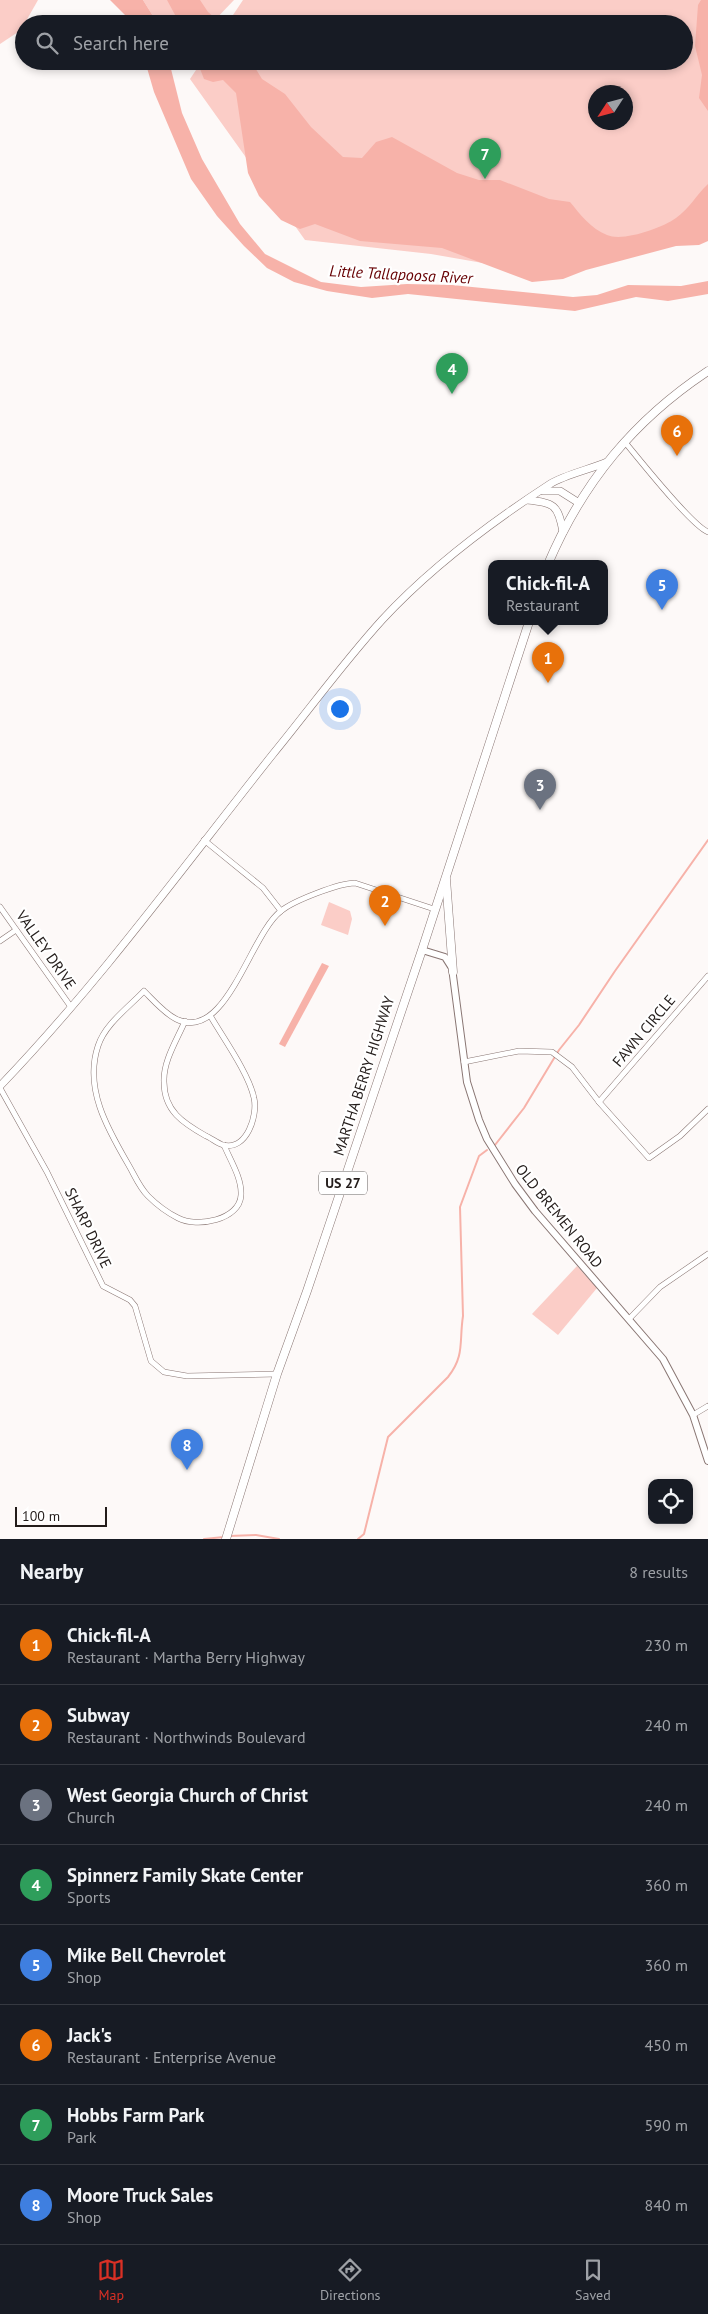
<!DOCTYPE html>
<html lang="en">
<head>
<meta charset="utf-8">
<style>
  body { margin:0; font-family:"PT Sans",sans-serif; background:#242831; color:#f1f3f6 }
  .controls { position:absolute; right:15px; bottom:15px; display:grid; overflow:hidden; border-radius:10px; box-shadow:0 2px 8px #0003 }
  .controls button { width:45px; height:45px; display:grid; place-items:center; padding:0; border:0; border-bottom:1px solid #363941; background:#171b24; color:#f1f3f6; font:25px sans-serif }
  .compass { position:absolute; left:588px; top:85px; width:45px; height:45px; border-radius:50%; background:#171b24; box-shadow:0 2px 8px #0003; rotate:234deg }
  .scale { position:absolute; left:15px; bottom:12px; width:92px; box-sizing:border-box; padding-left:5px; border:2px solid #231c1a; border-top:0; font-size:14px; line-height:18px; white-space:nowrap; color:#231c1a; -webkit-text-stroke:4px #fff; paint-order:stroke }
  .you { position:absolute; left:339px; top:708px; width:18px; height:18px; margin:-12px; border:4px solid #fff; border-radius:50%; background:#1a73e8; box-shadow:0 0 0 8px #1a73e833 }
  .badge { display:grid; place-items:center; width:32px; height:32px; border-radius:50%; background:#d93025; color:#fff; font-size:16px; font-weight:700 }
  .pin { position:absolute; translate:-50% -41px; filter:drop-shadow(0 1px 2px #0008) }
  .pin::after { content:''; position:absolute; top:26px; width:18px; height:15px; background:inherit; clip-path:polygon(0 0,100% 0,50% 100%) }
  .popup { position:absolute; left:488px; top:560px; width:120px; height:65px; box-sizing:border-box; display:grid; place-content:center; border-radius:10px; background:#171b24; filter:drop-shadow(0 1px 4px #0005); font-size:16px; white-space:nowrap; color:#9ea1a6 }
  .popup b { font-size:19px; color:#f1f3f6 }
  .popup::after { content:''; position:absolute; left:50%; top:100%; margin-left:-10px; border:10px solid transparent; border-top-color:#171b24 }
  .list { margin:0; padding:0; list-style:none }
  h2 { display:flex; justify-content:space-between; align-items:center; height:65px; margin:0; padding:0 20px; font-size:21px }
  h2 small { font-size:16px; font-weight:400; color:#9ea1a6 }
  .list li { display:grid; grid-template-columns:32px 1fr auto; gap:15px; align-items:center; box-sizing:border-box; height:80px; padding:0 20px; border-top:1px solid #363941 }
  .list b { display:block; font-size:19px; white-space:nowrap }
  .list p { margin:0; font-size:16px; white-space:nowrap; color:#9ea1a6 }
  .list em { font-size:16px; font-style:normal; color:#9ea1a6 }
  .icon { flex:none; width:28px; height:28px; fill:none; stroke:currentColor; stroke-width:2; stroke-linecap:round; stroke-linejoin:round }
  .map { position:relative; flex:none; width:708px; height:1539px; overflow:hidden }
  .search { position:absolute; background:#171b24; box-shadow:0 2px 8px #0003; left:15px; right:15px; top:15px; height:55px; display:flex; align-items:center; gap:12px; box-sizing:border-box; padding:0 18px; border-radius:28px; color:#9ea1a6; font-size:19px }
  .sheet { height:705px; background:#171b24 }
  nav { display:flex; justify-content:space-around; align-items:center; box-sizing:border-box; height:70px; border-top:1px solid #363941; background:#171b24; font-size:14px; color:#9ea1a6 }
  nav a { display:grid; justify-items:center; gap:2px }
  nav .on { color:#d93025 }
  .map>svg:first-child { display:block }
</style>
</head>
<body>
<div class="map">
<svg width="708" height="1539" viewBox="0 0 708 1539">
  <rect width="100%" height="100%" fill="#fdf9f8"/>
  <g fill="#fbcdc7" fill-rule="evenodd">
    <polygon points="0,0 38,0 21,30 0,44"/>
    <polygon points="143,0 234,0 211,24 158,24"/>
    <path d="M243,0h465v235l-156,40 -121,-21 -126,-14 -115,-161 12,-18h482v-37h-457zM596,92h30v30h-30z"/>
    <polygon points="329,902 350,911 352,919 348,935 321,925"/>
    <polygon points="577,1266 597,1288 558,1335 532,1314"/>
  </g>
  <g fill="#f7b2a9">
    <polygon points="110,0 143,0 158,24 134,24"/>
    <polygon points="167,0 200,0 208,12 222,24 180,24"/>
    <polygon points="701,0 708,0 708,111 699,98 702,75 695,46 698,5"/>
    <polygon points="145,61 169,61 182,113 202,159 240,224 265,254 321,282 361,287 407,284 452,285 573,297 597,295 628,285 681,286 708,281 708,294 668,301 636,297 575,311 408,294 372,298 327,291 294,282 267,268 244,246 217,216 191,179 154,92"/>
    <path d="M197,61h54l11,18 23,15 26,33 32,30 19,1 14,-16 16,-5 65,36 22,7h21l49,19 21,3c10,12 21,27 37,33 16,7 55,-7 69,-17 13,-9 21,-24 32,-34v57l-9,4 -23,1 -90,24 -23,9 -31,3 -90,-34 -82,-7 -45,-17 -15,5 -19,-9 -22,-24 -11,-23 -12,-80 -13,-13 -10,2 -9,-3z"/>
    <polygon points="322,963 329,966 285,1047 279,1044"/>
  </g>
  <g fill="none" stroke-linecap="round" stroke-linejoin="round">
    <g stroke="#f7b2a9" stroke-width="2">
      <polyline points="495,1145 524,1108 559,1050 579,1025 615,971 708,840"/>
      <polyline points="229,1536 256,1535 279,1539"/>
      <polyline points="204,1539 224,1537"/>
      <path d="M358,1539l6,-5 24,-97 60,-60c17,-21 11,-36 15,-61l-3,-109 19,-51 8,-6"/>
    </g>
    <defs>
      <g id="minor">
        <path d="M624,441c15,18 67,84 84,91"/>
        <polyline points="204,840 263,888 281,911"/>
        <polyline points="0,907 71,1007"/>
        <polyline points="0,941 16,930"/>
        <path d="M185,1021c-8,19 -22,40 -21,61 0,29 19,41 42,54 5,2 11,7 17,9 24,6 35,-30 31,-47 -5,-24 -30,-59 -43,-81"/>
        <polyline points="464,1062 519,1051 552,1052 572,1067 599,1102 649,1158 680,1136 708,1109"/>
        <polyline points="0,1088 47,1172 103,1286 130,1300 135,1306 151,1361 164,1372 187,1376 277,1374"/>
        <polyline points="599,1102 708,976"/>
        <path d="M224,1145c6,15 18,33 17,50 -1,25 -44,33 -63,23 -10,-5 -22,-14 -30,-22 -9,-9 -14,-22 -20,-32 -21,-36 -44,-76 -30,-118 7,-22 31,-39 46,-55 10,10 20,22 32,28 50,25 74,-85 105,-108 12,-10 58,-28 74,-28l79,26"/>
        <polyline points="630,1318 660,1287 708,1254"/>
        <polyline points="693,1415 708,1406"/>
      </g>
      <polyline id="tertiary" points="422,950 445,957 452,968 467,1082 479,1120 487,1139 515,1184 535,1211 663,1359 693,1415 708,1461"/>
      <g id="secondary">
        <polyline points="543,491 560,491 579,503"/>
        <path d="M527,500c27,3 31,4 36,32"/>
        <path d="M0,1086c99,-103 184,-220 273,-332 36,-44 70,-91 109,-134 48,-52 108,-97 168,-136 14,-9 41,-15 57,-22"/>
      </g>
      <g id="primary">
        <path d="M548,564c35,-82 86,-144 160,-193"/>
        <polyline points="446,879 453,972"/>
        <polyline points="226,1539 277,1374 307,1291 422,950 529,622"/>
      </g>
    </defs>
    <use href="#minor" stroke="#897673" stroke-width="6"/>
    <use href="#tertiary" stroke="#897673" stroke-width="8"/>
    <use href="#secondary" stroke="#897673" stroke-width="8"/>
    <use href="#primary" stroke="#897673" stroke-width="9"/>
    <use href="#minor" stroke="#fff" stroke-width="5"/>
    <use href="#tertiary" stroke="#fff" stroke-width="6"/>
    <use href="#secondary" stroke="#fff" stroke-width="7"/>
    <use href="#primary" stroke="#fff" stroke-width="8"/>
  </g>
  <g text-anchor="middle" stroke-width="4.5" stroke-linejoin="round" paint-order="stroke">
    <rect fill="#fff" stroke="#65605f" stroke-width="1" x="319" y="1171.5" width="48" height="23" rx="4"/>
    <g font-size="14" font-weight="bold" fill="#231c1a">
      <text x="343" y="1188">US 27</text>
    </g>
    <g font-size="15" fill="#231c1a" stroke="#fff">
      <text transform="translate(46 950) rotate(55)" y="5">VALLEY DRIVE</text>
      <text transform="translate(644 1031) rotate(-50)" y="5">FAWN CIRCLE</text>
      <text transform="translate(364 1076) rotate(-72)" y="5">MARTHA BERRY HIGHWAY</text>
      <text transform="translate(559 1216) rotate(51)" y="5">OLD BREMEN ROAD</text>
      <text transform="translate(88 1228) rotate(64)" y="5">SHARP DRIVE</text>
    </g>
    <g font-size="16" font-style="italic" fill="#670003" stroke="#fff">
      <text transform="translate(401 274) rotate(3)" y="6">Little Tallapoosa River</text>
    </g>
  </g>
</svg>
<div class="controls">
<button><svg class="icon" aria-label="locate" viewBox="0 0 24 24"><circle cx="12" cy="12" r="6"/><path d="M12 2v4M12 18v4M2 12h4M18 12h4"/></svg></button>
</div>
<svg class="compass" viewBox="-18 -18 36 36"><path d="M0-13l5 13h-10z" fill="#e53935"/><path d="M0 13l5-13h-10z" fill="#9ea1a6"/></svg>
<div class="scale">100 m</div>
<div class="you"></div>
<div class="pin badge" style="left:548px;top:683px;background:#e8710a">1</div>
<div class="popup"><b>Chick-fil-A</b>Restaurant</div>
<div class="pin badge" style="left:385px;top:926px;background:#e8710a">2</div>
<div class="pin badge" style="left:540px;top:810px;background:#6b7280">3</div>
<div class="pin badge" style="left:452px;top:394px;background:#2e9e5b">4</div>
<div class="pin badge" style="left:662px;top:610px;background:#3f7fe0">5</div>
<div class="pin badge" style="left:677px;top:456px;background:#e8710a">6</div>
<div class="pin badge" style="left:485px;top:179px;background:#2e9e5b">7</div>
<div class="pin badge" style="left:187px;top:1470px;background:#3f7fe0">8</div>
<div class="search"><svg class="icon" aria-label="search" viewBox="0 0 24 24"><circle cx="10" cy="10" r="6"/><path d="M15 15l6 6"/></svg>Search here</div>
</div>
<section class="sheet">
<h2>Nearby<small>8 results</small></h2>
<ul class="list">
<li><span class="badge" style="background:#e8710a">1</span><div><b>Chick-fil-A</b><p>Restaurant · Martha Berry Highway</p></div><em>230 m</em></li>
<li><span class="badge" style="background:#e8710a">2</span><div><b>Subway</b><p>Restaurant · Northwinds Boulevard</p></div><em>240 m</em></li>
<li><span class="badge" style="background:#6b7280">3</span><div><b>West Georgia Church of Christ</b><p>Church</p></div><em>240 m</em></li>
<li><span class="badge" style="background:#2e9e5b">4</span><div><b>Spinnerz Family Skate Center</b><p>Sports</p></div><em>360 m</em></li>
<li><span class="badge" style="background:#3f7fe0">5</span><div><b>Mike Bell Chevrolet</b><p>Shop</p></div><em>360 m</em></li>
<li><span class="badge" style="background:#e8710a">6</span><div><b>Jack's</b><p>Restaurant · Enterprise Avenue</p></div><em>450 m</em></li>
<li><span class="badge" style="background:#2e9e5b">7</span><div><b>Hobbs Farm Park</b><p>Park</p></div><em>590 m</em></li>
<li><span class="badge" style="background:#3f7fe0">8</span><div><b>Moore Truck Sales</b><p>Shop</p></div><em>840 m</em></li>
</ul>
</section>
<nav>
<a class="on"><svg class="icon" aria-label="map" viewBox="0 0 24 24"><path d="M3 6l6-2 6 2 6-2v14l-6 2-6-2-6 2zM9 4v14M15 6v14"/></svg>Map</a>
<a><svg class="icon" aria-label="directions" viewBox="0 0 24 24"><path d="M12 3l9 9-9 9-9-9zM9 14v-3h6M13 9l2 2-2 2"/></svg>Directions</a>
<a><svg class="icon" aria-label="saved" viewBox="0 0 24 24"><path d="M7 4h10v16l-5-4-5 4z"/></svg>Saved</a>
</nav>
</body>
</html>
